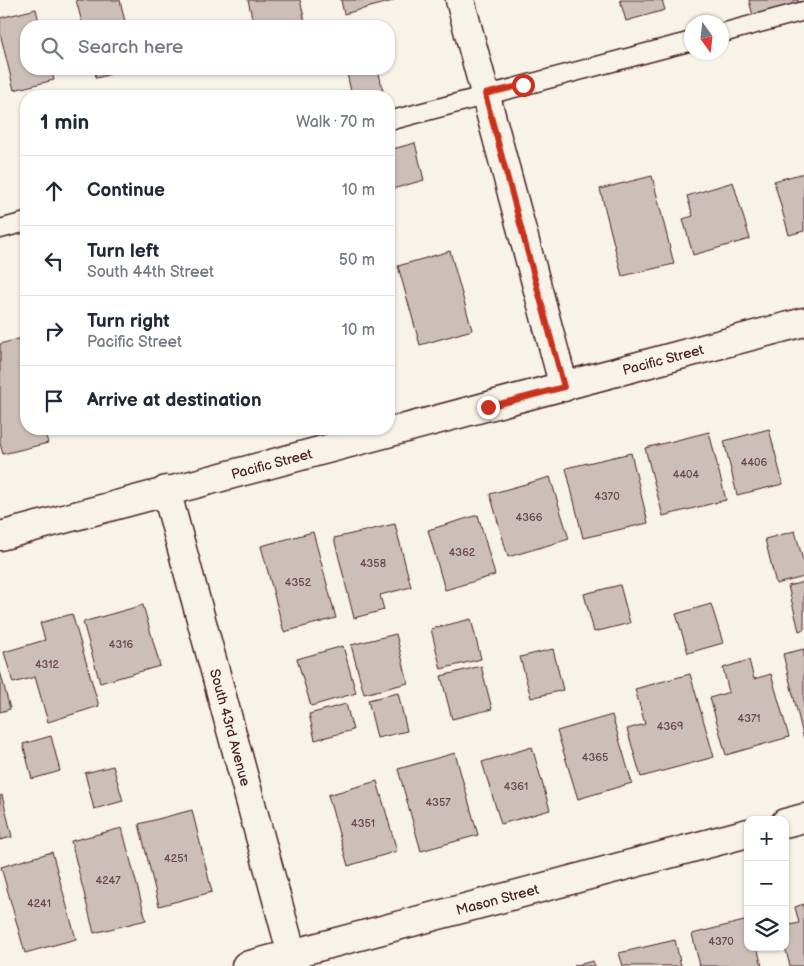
<!DOCTYPE html>
<html lang="en">
<head>
<meta charset="utf-8">
<style>
  body { margin:0; font-family:"Balsamiq Sans",sans-serif; background:#f6f6f7; color:#1f2937 }
  .controls { position:absolute; right:15px; bottom:15px; display:grid; overflow:hidden; border-radius:10px; box-shadow:0 1px 4px #0004 }
  .controls button { width:45px; height:45px; display:grid; place-items:center; padding:0; border:0; border-bottom:1px solid #e0e1e3; background:#fff; color:#1f2937; font:25px sans-serif }
  .compass { position:absolute; left:684px; top:15px; width:45px; height:45px; border-radius:50%; background:#fff; box-shadow:0 1px 4px #0004; rotate:165deg }
  .stop { position:absolute; width:15px; height:15px; margin:-11px; border:4px solid #c8321e; border-radius:50%; background:#fff }
  .stop.end { background:#c8321e; border-color:#fff; box-shadow:0 1px 5px #0008 }
  .list { margin:0; padding:0; list-style:none }
  h2 { display:flex; justify-content:space-between; align-items:center; height:65px; margin:0; padding:0 20px; font-size:21px }
  h2 small { font-size:16px; font-weight:400; color:#747a83 }
  .list li { display:grid; grid-template-columns:32px 1fr auto; gap:15px; align-items:center; box-sizing:border-box; height:70px; padding:0 20px; border-top:1px solid #e0e1e3 }
  .list b { display:block; font-size:19px; white-space:nowrap }
  .list p { margin:0; font-size:16px; white-space:nowrap; color:#747a83 }
  .list em { font-size:16px; font-style:normal; color:#747a83 }
  .icon { flex:none; width:28px; height:28px; fill:none; stroke:currentColor; stroke-width:2; stroke-linecap:round; stroke-linejoin:round }
  .map { position:relative; flex:none; width:804px; height:966px; overflow:hidden }
  .search { position:absolute; background:#fff; box-shadow:0 1px 4px #0004; left:20px; top:20px; width:375px; height:55px; display:flex; align-items:center; gap:12px; box-sizing:border-box; padding:0 18px; border-radius:20px; color:#747a83; font-size:19px }
  .panel { position:absolute; background:#fff; box-shadow:0 1px 4px #0004; left:20px; top:90px; width:375px; height:345px; border-radius:20px }
  .map>svg:first-child { display:block }
</style>
</head>
<body>
<div class="map">
<svg width="804" height="966" viewBox="0 0 804 966">
  <rect width="100%" height="100%" fill="#f7f3e8"/>
  <filter id="ink" filterUnits="userSpaceOnUse"><feTurbulence type="fractalNoise" baseFrequency=".02" numOctaves="2"/><feDisplacementMap in="SourceGraphic" scale="10" xChannelSelector="R" yChannelSelector="G"/><feConvolveMatrix kernelMatrix="1 2 1 2 8 2 1 2 1" color-interpolation-filters="sRGB"/></filter>
  <g filter="url(#ink)">
    <g fill="#ccbfb9" stroke="#4a1f2b">
      <polygon points="76,0 120,0 126,26 83,26"/>
      <polygon points="248,0 300,0 306,26 254,26"/>
      <polygon points="341,0 393,0 393,1 344,14"/>
      <polygon points="620,0 662,0 665,10 626,21"/>
      <polygon points="749,0 798,0 799,3 753,16"/>
      <polygon points="36,9 40,26 26,26 26,69 51,69 54,80 14,90 0,33 0,18"/>
      <polygon points="94,69 131,69 96,78"/>
      <polygon points="346,69 378,69 384,96 352,96"/>
      <polygon points="415,143 424,180 389,190 389,150"/>
      <polygon points="804,173 804,231 789,235 774,181"/>
      <polygon points="652,176 674,264 622,276 600,189"/>
      <polygon points="733,182 750,239 693,255 683,219 693,216 687,196"/>
      <polygon points="450,251 472,330 420,345 398,266"/>
      <polygon points="22,338 26,357 26,429 44,429 48,443 3,454 0,444 0,344"/>
      <polygon points="769,429 783,484 737,495 724,441"/>
      <polygon points="709,432 726,500 663,516 645,448"/>
      <polygon points="631,453 648,523 583,538 566,468"/>
      <polygon points="550,477 569,539 508,557 490,494"/>
      <polygon points="478,515 495,575 445,590 428,530"/>
      <polygon points="395,524 411,587 380,595 384,610 354,618 334,538"/>
      <polygon points="795,531 804,564 804,577 776,584 765,539"/>
      <polygon points="313,532 336,618 284,632 261,546"/>
      <polygon points="804,582 804,629 799,631 788,586"/>
      <polygon points="620,585 630,623 594,632 584,594"/>
      <polygon points="711,604 723,643 688,653 676,614"/>
      <polygon points="143,605 160,666 100,683 83,622"/>
      <polygon points="72,614 99,706 48,722 35,677 13,683 4,652 45,640 40,623"/>
      <polygon points="471,619 481,659 441,669 431,629"/>
      <polygon points="396,634 408,683 364,694 351,645"/>
      <polygon points="343,646 356,693 311,706 297,659"/>
      <polygon points="553,649 563,690 531,698 520,657"/>
      <polygon points="804,649 804,739 783,654"/>
      <polygon points="749,660 754,679 771,674 789,737 726,755 710,698 729,692 723,668"/>
      <polygon points="481,666 492,709 452,719 441,676"/>
      <polygon points="0,671 10,709 0,712"/>
      <polygon points="690,674 714,757 641,777 627,729 645,724 635,689"/>
      <polygon points="398,693 407,731 377,738 368,700"/>
      <polygon points="346,704 353,730 315,740 309,714"/>
      <polygon points="612,715 632,783 578,799 557,731"/>
      <polygon points="51,736 60,771 32,779 23,744"/>
      <polygon points="532,747 550,810 501,824 482,762"/>
      <polygon points="455,753 478,835 421,851 398,769"/>
      <polygon points="113,766 123,801 94,809 85,773"/>
      <polygon points="377,781 397,851 348,866 328,795"/>
      <polygon points="2,795 12,837 0,840 0,796"/>
      <polygon points="192,810 212,892 159,906 139,824"/>
      <polygon points="122,828 146,920 94,933 71,841"/>
      <polygon points="52,852 76,939 25,953 1,867"/>
      <polygon points="804,904 804,966 790,966 785,947 785,926 799,923 795,907"/>
      <polygon points="748,920 748,947 757,947 762,966 700,966 692,934"/>
      <polygon points="675,940 681,966 623,966 619,953"/>
      <polygon points="593,961 595,966 574,966"/>
    </g>
    <g fill="none" stroke-linecap="round" stroke-linejoin="round">
      <defs>
        <g id="lane">
          <polyline points="722,33 804,11"/>
          <polyline points="389,121 692,41"/>
          <polyline points="0,229 26,222"/>
        </g>
        <g id="street">
          <polyline points="460,0 564,387"/>
          <path id="s1" d="M166,490l129,476"/>
          <path id="s2" d="M0,536l804,-214"/>
          <polyline points="785,823 804,818"/>
          <path id="s3" d="M246,966l502,-133"/>
        </g>
      </defs>
      <use href="#lane" stroke="#4a1f2b" stroke-width="21"/>
      <use href="#street" stroke="#4a1f2b" stroke-width="31"/>
      <use href="#lane" stroke="#f7f3e8" stroke-width="18"/>
      <use href="#street" stroke="#f7f3e8" stroke-width="28"/>
    </g>
  </g>
  <g fill="none" stroke-linecap="round" stroke-linejoin="round" filter="url(#ink)">
    <polyline stroke="#c8321e" stroke-width="6" points="488,407 564,387 485,94 523,85"/>
  </g>
  <g text-anchor="middle" stroke-width="4" stroke-linejoin="round" paint-order="stroke">
    <g font-size="11" fill="#6a474e">
      <text x="754" y="466">4406</text>
      <text x="686" y="478">4404</text>
      <text x="607" y="500">4370</text>
      <text x="529" y="521">4366</text>
      <text x="462" y="556">4362</text>
      <text x="373" y="567">4358</text>
      <text x="298" y="586">4352</text>
      <text x="121" y="648">4316</text>
      <text x="47" y="668">4312</text>
      <text x="749" y="722">4371</text>
      <text x="670" y="730">4369</text>
      <text x="595" y="761">4365</text>
      <text x="516" y="790">4361</text>
      <text x="438" y="806">4357</text>
      <text x="363" y="827">4351</text>
      <text x="176" y="862">4251</text>
      <text x="108" y="884">4247</text>
      <text x="39" y="907">4241</text>
      <text x="721" y="945">4370</text>
    </g>
    <g font-size="14" fill="#4a1f2b" stroke="#f7f3e8">
      <text dy="5" stroke="none"><textPath href="#s2" startOffset="686">Pacific Street</textPath></text>
      <text dy="5" stroke="none"><textPath href="#s2" startOffset="281">Pacific Street</textPath></text>
      <text dy="5" stroke="none"><textPath href="#s1" startOffset="246">South 43rd Avenue</textPath></text>
      <text dy="5" stroke="none"><textPath href="#s3" startOffset="260">Mason Street</textPath></text>
    </g>
  </g>
</svg>
<div class="controls">
<button>+</button>
<button>−</button>
<button><svg class="icon" aria-label="layers" viewBox="0 0 24 24"><path d="M12 4l9 5-9 5-9-5zM3 14l9 5 9-5"/></svg></button>
</div>
<svg class="compass" viewBox="-18 -18 36 36"><path d="M0-13l5 13h-10z" fill="#e53935"/><path d="M0 13l5-13h-10z" fill="#747a83"/></svg>
<div class="stop" style="left:523px;top:85px"></div>
<div class="stop end" style="left:488px;top:407px"></div>
<div class="search"><svg class="icon" aria-label="search" viewBox="0 0 24 24"><circle cx="10" cy="10" r="6"/><path d="M15 15l6 6"/></svg>Search here</div>
<section class="panel">
<h2>1 min<small>Walk · 70 m</small></h2>
<ul class="list">
<li><svg class="icon" aria-label="ahead" viewBox="0 0 24 24"><path d="M12 20V5M6 11l6-6 6 6"/></svg><div><b>Continue</b></div><em>10 m</em></li>
<li><svg class="icon" aria-label="left" viewBox="0 0 24 24"><path d="M17 20v-9H6M10 6l-5 5 5 5"/></svg><div><b>Turn left</b><p>South 44th Street</p></div><em>50 m</em></li>
<li><svg class="icon" aria-label="right" viewBox="0 0 24 24"><path d="M7 20v-9h11M14 6l5 5-5 5"/></svg><div><b>Turn right</b><p>Pacific Street</p></div><em>10 m</em></li>
<li><svg class="icon" aria-label="arrive" viewBox="0 0 24 24"><path d="M6 21V4h12l-3 4 3 4H6"/></svg><div><b>Arrive at destination</b></div></li>
</ul>
</section>
</div>
</body>
</html>
